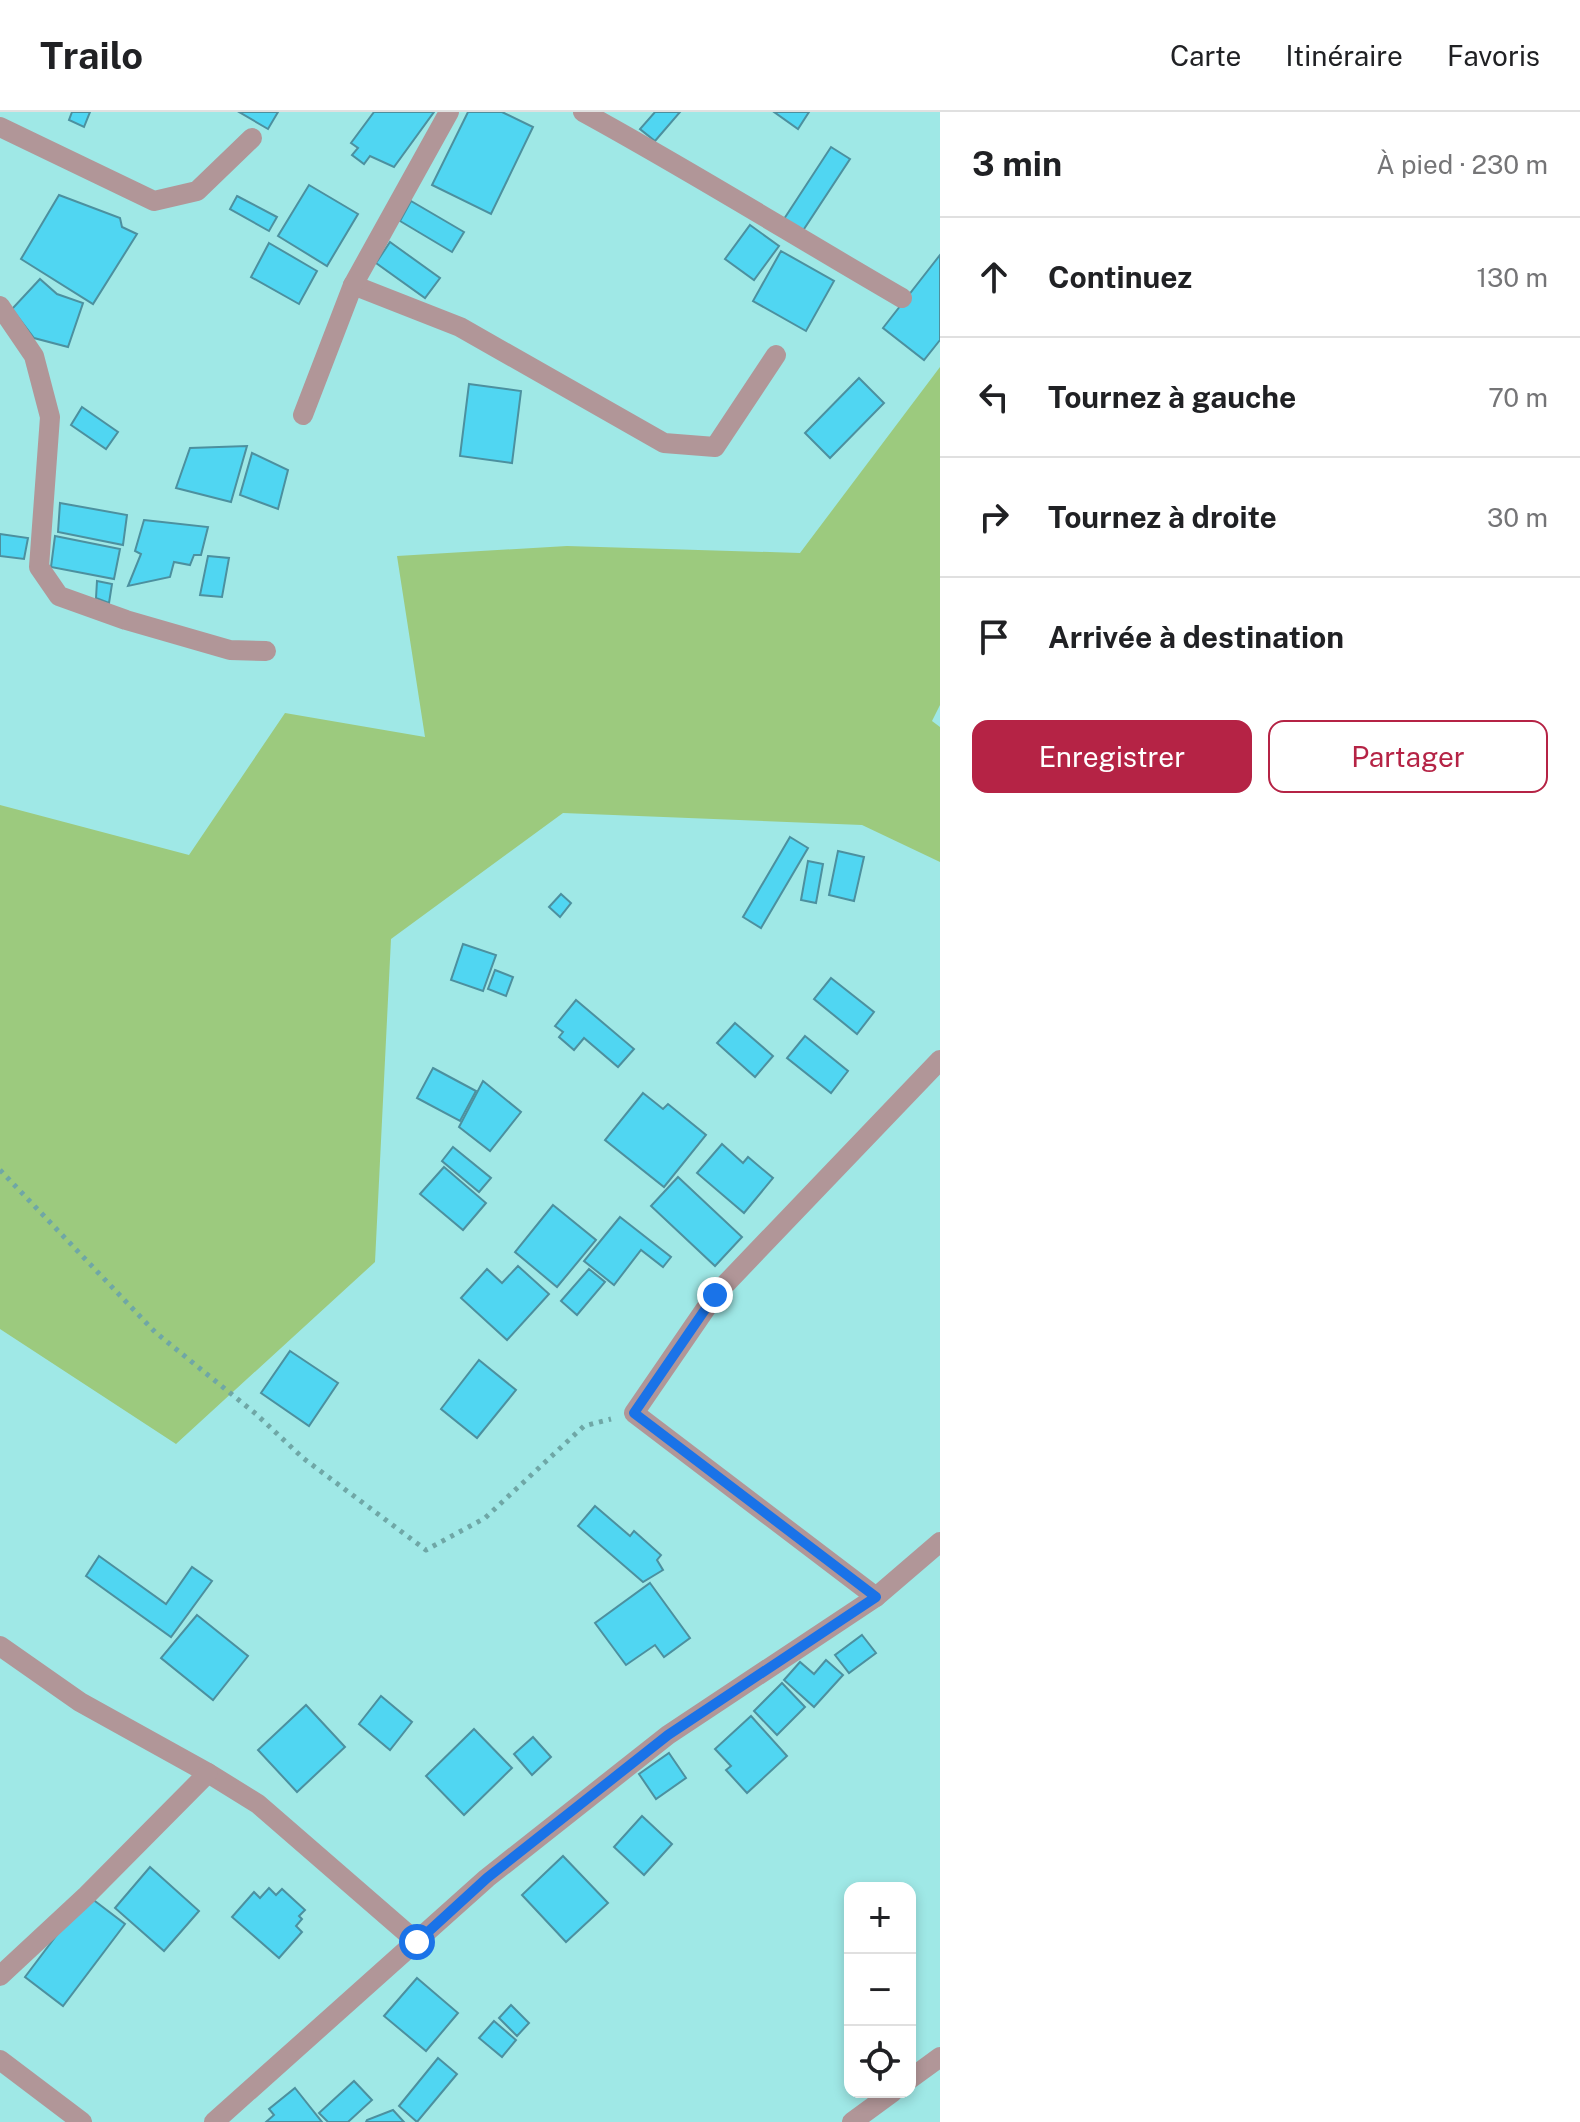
<!DOCTYPE html>
<html lang="fr">
<head>
<meta charset="utf-8">
<style>
  body { margin:0; font-family:"Public Sans",sans-serif; background:#f6f6f6; color:#202124 }
  .controls { position:absolute; right:24px; bottom:24px; display:grid; overflow:hidden; border-radius:16px; box-shadow:0 4px 12px #0003 }
  .controls button { width:72px; height:72px; display:grid; place-items:center; padding:0; border:0; border-bottom:2px solid #e0e0e0; background:#fff; color:#202124; font:40px sans-serif }
  .stop { position:absolute; width:24px; height:24px; margin:-18px; border:6px solid #1a73e8; border-radius:50%; background:#fff }
  .stop.end { background:#1a73e8; border-color:#fff; box-shadow:0 2px 8px #0008 }
  .list { margin:0; padding:0; list-style:none }
  h2 { display:flex; justify-content:space-between; align-items:center; height:104px; margin:0; padding:0 32px; font-size:34px }
  h2 small { font-size:26px; font-weight:400; color:#757577 }
  .list li { display:grid; grid-template-columns:52px 1fr auto; gap:24px; align-items:center; box-sizing:border-box; height:120px; padding:0 32px; border-top:2px solid #e0e0e0 }
  .list b { display:block; font-size:30px; white-space:nowrap }
  .list em { font-size:26px; font-style:normal; color:#757577 }
  .actions { display:flex; gap:16px; padding:24px 32px }
  .actions a { flex:1; padding:18px 0; border:2px solid #b52345; border-radius:16px; text-align:center; font-size:28px; color:#b52345 }
  .actions .main { background:#b52345; color:#fff }
  .icon { flex:none; width:44px; height:44px; fill:none; stroke:currentColor; stroke-width:2; stroke-linecap:round; stroke-linejoin:round }
  .map { position:relative; flex:none; width:940px; height:2010px; overflow:hidden }
  header { display:flex; align-items:center; gap:48px; box-sizing:border-box; height:112px; padding:0 40px; background:#fff; border-bottom:2px solid #e0e0e0 }
  header strong { font-size:38px }
  nav { display:flex; gap:44px; margin-inline-start:auto; font-size:28px }
  main { display:flex }
  aside { flex:1; background:#fff }
  .map>svg:first-child { display:block }
</style>
</head>
<body>
<header>
<strong>Trailo</strong>
<nav><a>Carte</a><a>Itinéraire</a><a>Favoris</a></nav>
</header>
<main>
<div class="map">
<svg width="940" height="2010" viewBox="0 0 940 2010">
  <rect width="100%" height="100%" fill="#9fe8e6"/>
  <polygon fill="#9cca7e" points="940,255 940,593 932,609 940,615 940,750 862,713 563,701 391,827 375,1150 176,1332 0,1217 0,693 189,743 285,601 425,625 397,444 567,434 800,441"/>
  <g fill="#50d6f2" stroke="#4c909f" stroke-width="2">
    <polygon points="72,0 90,0 84,15 69,8"/>
    <polygon points="239,0 278,0 268,17"/>
    <polygon points="374,0 434,0 394,55 370,44 364,52 352,43 358,36 351,31"/>
    <polygon points="468,0 502,0 533,15 491,102 432,73"/>
    <polygon points="655,0 680,0 655,29 640,17"/>
    <polygon points="774,0 809,0 798,17"/>
    <polygon points="831,35 850,47 802,120 784,107"/>
    <polygon points="309,73 358,102 327,154 278,124"/>
    <polygon points="59,83 120,106 122,115 137,122 93,192 21,147"/>
    <polygon points="237,84 277,105 269,119 230,97"/>
    <polygon points="411,89 464,120 452,140 400,109"/>
    <polygon points="750,113 779,134 754,168 725,147"/>
    <polygon points="390,130 440,166 425,186 376,151"/>
    <polygon points="269,131 317,159 299,192 251,165"/>
    <polygon points="781,139 834,169 806,219 753,189"/>
    <polygon points="940,143 940,228 924,248 883,216"/>
    <polygon points="40,167 57,182 83,191 68,235 34,226 12,197"/>
    <polygon points="859,266 884,291 830,346 805,321"/>
    <polygon points="469,272 521,279 512,351 460,344"/>
    <polygon points="82,295 118,320 106,337 71,313"/>
    <polygon points="247,334 231,390 176,376 190,336"/>
    <polygon points="252,341 288,358 278,397 240,383"/>
    <polygon points="60,391 127,403 123,433 58,420"/>
    <polygon points="144,408 208,415 201,443 194,443 190,453 174,450 170,465 128,474 141,442 135,439"/>
    <polygon points="0,422 28,426 24,447 0,444"/>
    <polygon points="55,424 120,437 114,467 51,455"/>
    <polygon points="208,444 229,446 222,485 200,483"/>
    <polygon points="97,469 112,472 109,491 96,486"/>
    <polygon points="790,725 808,736 761,816 743,805"/>
    <polygon points="838,739 864,745 854,789 829,783"/>
    <polygon points="808,749 823,752 816,791 801,788"/>
    <polygon points="561,782 571,791 560,805 549,795"/>
    <polygon points="463,832 496,843 483,879 451,868"/>
    <polygon points="495,858 513,865 506,884 488,877"/>
    <polygon points="831,866 874,900 857,922 814,887"/>
    <polygon points="576,888 634,937 618,955 584,926 574,938 559,925 563,920 555,914"/>
    <polygon points="735,911 773,944 755,965 717,931"/>
    <polygon points="805,924 848,959 831,981 787,946"/>
    <polygon points="433,956 476,979 460,1009 417,986"/>
    <polygon points="483,969 521,1000 490,1039 459,1015"/>
    <polygon points="643,981 663,997 668,992 706,1023 664,1075 605,1028"/>
    <polygon points="722,1032 743,1051 748,1045 773,1066 744,1101 697,1061"/>
    <polygon points="453,1035 491,1066 479,1080 442,1049"/>
    <polygon points="444,1055 486,1091 463,1118 420,1082"/>
    <polygon points="678,1065 742,1125 715,1154 651,1094"/>
    <polygon points="553,1093 596,1128 557,1175 515,1140"/>
    <polygon points="620,1105 671,1145 663,1155 641,1138 614,1173 584,1149"/>
    <polygon points="518,1154 549,1182 507,1228 461,1186 487,1157 502,1171"/>
    <polygon points="589,1157 605,1170 577,1203 561,1189"/>
    <polygon points="290,1239 338,1271 309,1314 261,1281"/>
    <polygon points="479,1248 516,1278 477,1326 441,1297"/>
    <polygon points="595,1394 630,1424 634,1419 661,1443 657,1448 663,1458 643,1470 578,1414"/>
    <polygon points="99,1444 166,1492 192,1455 212,1469 171,1525 86,1464"/>
    <polygon points="650,1471 690,1526 664,1545 655,1533 626,1553 595,1511"/>
    <polygon points="197,1503 248,1544 213,1588 161,1546"/>
    <polygon points="862,1523 876,1541 849,1561 835,1543"/>
    <polygon points="826,1548 843,1563 814,1595 784,1568 800,1550 814,1562"/>
    <polygon points="782,1571 805,1595 777,1623 754,1599"/>
    <polygon points="381,1584 412,1610 390,1638 359,1612"/>
    <polygon points="306,1593 345,1635 297,1680 258,1638"/>
    <polygon points="751,1604 787,1644 747,1681 726,1658 731,1654 715,1637"/>
    <polygon points="474,1617 512,1656 464,1703 426,1664"/>
    <polygon points="533,1625 551,1645 532,1663 514,1642"/>
    <polygon points="669,1641 686,1666 656,1687 639,1662"/>
    <polygon points="642,1704 672,1732 644,1763 614,1735"/>
    <polygon points="563,1744 608,1791 566,1830 522,1783"/>
    <polygon points="150,1755 199,1799 164,1839 115,1796"/>
    <polygon points="269,1776 276,1783 282,1777 305,1798 299,1804 302,1807 296,1814 302,1820 279,1846 232,1805 254,1780 260,1786"/>
    <polygon points="87,1783 125,1812 63,1894 25,1865"/>
    <polygon points="417,1866 458,1901 426,1939 384,1904"/>
    <polygon points="511,1893 529,1911 517,1924 499,1906"/>
    <polygon points="494,1909 516,1928 502,1945 479,1926"/>
    <polygon points="438,1946 457,1962 417,2010 399,1994"/>
    <polygon points="354,1969 372,1988 348,2010 328,2010 319,2001"/>
    <polygon points="295,1976 322,2010 266,2010 274,2003 269,1997"/>
    <polygon points="393,1998 404,2010 366,2010 367,2008"/>
  </g>
  <g fill="none" stroke-linecap="round" stroke-linejoin="round">
    <polyline stroke="#6fa7a6" stroke-width="5" stroke-dasharray="4 6" stroke-linecap="butt" points="0,1058 155,1220 256,1302 303,1346 426,1438 485,1406 584,1314 611,1307"/>
    <g stroke="#b19698" stroke-width="20">
      <path d="M583,0c108,59 212,124 319,186"/>
      <polyline points="0,15 154,89 197,79 252,26"/>
      <polyline points="353,173 460,215 664,331 715,335 776,243"/>
      <polyline points="0,194 34,244 50,305 39,455 59,484 126,508 230,538 266,539"/>
      <polyline points="303,303 353,173 449,0"/>
      <polyline points="876,1485 634,1301 715,1183 940,948"/>
      <polyline points="0,1534 80,1590 208,1661 258,1692 417,1830"/>
      <polyline points="0,1864 87,1783 208,1661"/>
      <polyline points="0,1948 82,2010"/>
      <polyline points="910,1967 940,1945"/>
      <polyline points="214,2010 487,1766 668,1623 876,1485 940,1430"/>
      <polyline points="852,2010 893,1980"/>
    </g>
  </g>
  <g fill="none" stroke-linecap="round" stroke-linejoin="round">
    <polyline stroke="#1a73e8" stroke-width="10" points="417,1830 487,1766 668,1623 876,1485 634,1301 715,1183"/>
  </g>
</svg>
<div class="controls">
<button>+</button>
<button>−</button>
<button><svg class="icon" aria-label="locate" viewBox="0 0 24 24"><circle cx="12" cy="12" r="6"/><path d="M12 2v4M12 18v4M2 12h4M18 12h4"/></svg></button>
</div>
<div class="stop" style="left:417px;top:1830px"></div>
<div class="stop end" style="left:715px;top:1183px"></div>
</div>
<aside>
<h2>3 min<small>À pied · 230 m</small></h2>
<ul class="list">
<li><svg class="icon" aria-label="ahead" viewBox="0 0 24 24"><path d="M12 20V5M6 11l6-6 6 6"/></svg><div><b>Continuez</b></div><em>130 m</em></li>
<li><svg class="icon" aria-label="left" viewBox="0 0 24 24"><path d="M17 20v-9H6M10 6l-5 5 5 5"/></svg><div><b>Tournez à gauche</b></div><em>70 m</em></li>
<li><svg class="icon" aria-label="right" viewBox="0 0 24 24"><path d="M7 20v-9h11M14 6l5 5-5 5"/></svg><div><b>Tournez à droite</b></div><em>30 m</em></li>
<li><svg class="icon" aria-label="arrive" viewBox="0 0 24 24"><path d="M6 21V4h12l-3 4 3 4H6"/></svg><div><b>Arrivée à destination</b></div></li>
</ul>
<div class="actions"><a class="main">Enregistrer</a><a>Partager</a></div>
</aside>
</main>
</body>
</html>
